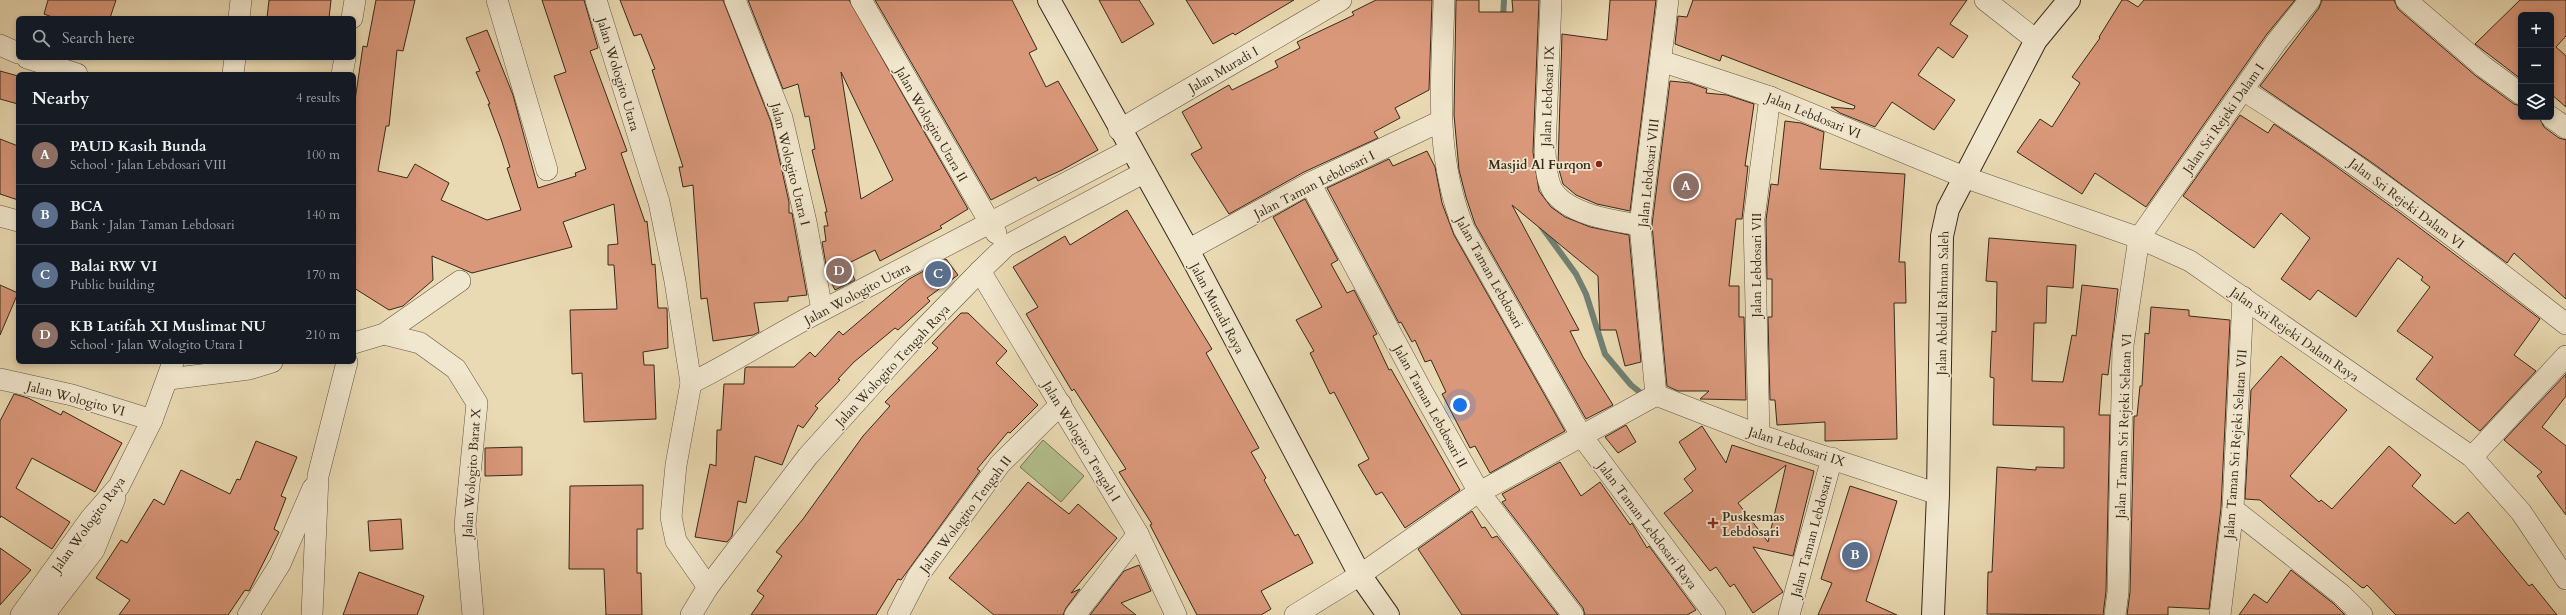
<!DOCTYPE html>
<html lang="en">
<head>
<meta charset="utf-8">
<style>
  body { margin:0; font-family:Cardo,serif; background:#242831; color:#f1f3f6 }
  .controls { position:absolute; right:12px; top:12px; display:grid; overflow:hidden; border-radius:6px; box-shadow:0 2px 6px #0003 }
  .controls button { width:36px; height:36px; display:grid; place-items:center; padding:0; border:0; border-bottom:1px solid #363941; background:#171b24; color:#f1f3f6; font:20px sans-serif }
  .you { position:absolute; left:1460px; top:405px; width:14px; height:14px; margin:-10px; border:3px solid #fff; border-radius:50%; background:#1a73e8; box-shadow:0 0 0 6px #1a73e833 }
  .badge { display:grid; place-items:center; width:26px; height:26px; border-radius:50%; background:#ea580c; color:#fff; font-size:13px; font-weight:700 }
  .pin { position:absolute; translate:-50% -50%; border:2px solid #fff; box-shadow:0 1px 4px #0006 }
  .list { margin:0; padding:0; list-style:none }
  h2 { display:flex; justify-content:space-between; align-items:center; height:52px; margin:0; padding:0 16px; font-size:17px }
  h2 small { font-size:13px; font-weight:400; color:#9ea1a6 }
  .list li { display:grid; grid-template-columns:26px 1fr auto; gap:12px; align-items:center; box-sizing:border-box; height:60px; padding:0 16px; border-top:1px solid #363941 }
  .list b { display:block; font-size:15px; white-space:nowrap }
  .list p { margin:0; font-size:13px; white-space:nowrap; color:#9ea1a6 }
  .list em { font-size:13px; font-style:normal; color:#9ea1a6 }
  .icon { flex:none; width:22px; height:22px; fill:none; stroke:currentColor; stroke-width:2; stroke-linecap:round; stroke-linejoin:round }
  .map { position:relative; flex:none; width:2566px; height:615px; overflow:hidden }
  .search { position:absolute; background:#171b24; box-shadow:0 2px 6px #0003; left:16px; top:16px; width:340px; height:44px; display:flex; align-items:center; gap:10px; box-sizing:border-box; padding:0 14px; border-radius:6px; color:#9ea1a6; font-size:15px }
  .panel { position:absolute; background:#171b24; box-shadow:0 2px 6px #0003; left:16px; top:72px; width:340px; height:292px; border-radius:6px }
  .map>svg:first-child { display:block }
</style>
</head>
<body>
<div class="map">
<svg width="2566" height="615" viewBox="0 0 2566 615">
  <rect width="100%" height="100%" fill="#eadab3"/>
  <filter id="stains"><feTurbulence type="fractalNoise" baseFrequency=".005" numOctaves="4"/><feColorMatrix values="0 0 0 0 .2 0 0 0 0 .09 0 0 0 0 .02 0 0 0 .5 -.17"/></filter>
  <radialGradient id="worn" r=".72"><stop offset=".6" stop-color="#630" stop-opacity="0"/><stop offset="1" stop-color="#630" stop-opacity=".3"/></radialGradient>
  <polygon fill="#b4c08f" stroke="#757454" points="1043,440 1084,476 1061,502 1020,467"/>
  <g fill="none" stroke-linecap="round" stroke-linejoin="round">
    <g stroke="#718073" stroke-width="6">
      <polyline points="1503,19 1504,0"/>
      <polyline points="1541,226 1576,274 1586,294 1605,354 1631,385 1646,397"/>
    </g>
  </g>
  <g fill="#da987b" stroke="#362919" fill-rule="evenodd">
    <polygon points="48,0 116,0 110,18 55,18 44,14"/>
    <polygon points="269,0 331,0 329,18 267,18"/>
    <polygon points="376,0 415,0 403,51 397,50 389,126 386,126 378,171 407,178 415,164 449,183 441,200 487,220 521,210 507,168 510,167 501,139 488,104 490,104 476,72 480,71 466,38 487,30 513,95 538,188 576,176 575,173 586,169 554,76 566,72 542,0 584,0 598,48 590,51 627,151 621,153 645,222 647,221 652,265 655,264 658,308 667,308 668,348 643,352 644,365 654,365 656,419 584,422 582,373 572,374 570,310 617,309 614,265 608,265 608,245 618,244 614,204 563,222 572,247 472,273 432,256 433,280 403,306 389,310 354,288 354,107 363,46 367,47"/>
    <polygon points="620,0 723,0 771,122 789,202 789,213 792,213 794,224 807,295 788,297 788,301 754,303 759,332 753,335 713,341 707,298 701,299 693,185 683,187 679,167 683,167 652,70 655,69 641,34 634,36"/>
    <path d="M748,0h101l119,209 -28,17 2,2 -62,33 -5,-11 -28,14 8,16 -20,10 -7,-14 -6,-34 4,-1 -2,-15h4l-3,-14h2l-15,-62 3,-1 -6,-33 -4,1 -7,-33 -15,5zM841,72l52,108 -32,19z"/>
    <polygon points="875,0 1012,0 1037,49 1029,53 1046,87 1058,81 1098,150 1062,170 1038,181 1036,177 991,200"/>
    <polygon points="1099,0 1139,0 1154,24 1122,43"/>
    <polygon points="1186,0 1294,0 1235,35 1233,33 1213,44"/>
    <polygon points="1376,0 1432,0 1429,90 1395,108 1400,118 1374,132 1378,138 1304,172 1229,214 1191,154 1202,148 1182,112 1229,85 1232,90 1278,67 1275,61 1300,48 1297,42 1354,15 1352,12"/>
    <polygon points="1456,0 1479,0 1479,12 1513,12 1512,0 1539,0 1533,152 1539,191 1551,207 1565,217 1590,227 1629,235 1641,362 1625,366 1616,330 1600,330 1598,276 1512,205 1579,330 1570,331 1583,357 1613,405 1586,419 1475,224 1466,197 1459,170 1454,115"/>
    <polygon points="1610,0 1656,0 1630,211 1597,204 1576,195 1563,184 1558,166 1562,34 1607,40"/>
    <polygon points="1693,0 1967,0 1950,24 1968,36 1953,58 1938,47 1918,75 1955,100 1934,130 1892,102 1875,127 1840,113 1831,107 1854,109 1855,106 1722,55 1720,61 1675,44 1678,16 1687,17"/>
    <polygon points="2122,0 2127,0 2138,7 2144,0 2295,0 2267,34 2146,207 2095,173 2082,194 2017,152 2040,119 2052,127 2080,83 2072,77 2100,38 2099,37"/>
    <polygon points="2322,0 2394,0 2398,9 2476,76 2514,104 2521,106 2521,117 2539,117 2544,127 2559,138 2566,140 2566,299 2514,253 2507,263 2374,164 2260,86 2319,8"/>
    <polygon points="2520,0 2566,0 2566,36 2556,47 2566,56 2566,107 2551,94 2551,15 2521,15 2521,79 2475,44"/>
    <polygon points="0,71 18,76 18,104 0,99"/>
    <polygon points="1670,81 1690,83 1707,89 1706,93 1727,95 1754,104 1745,166 1748,166 1742,219 1736,219 1729,286 1739,286 1739,317 1744,317 1746,400 1700,399 1709,391 1678,391 1667,386 1652,225"/>
    <polygon points="2240,115 2268,133 2274,124 2320,155 2400,213 2540,319 2514,355 2536,371 2480,431 2416,379 2433,357 2397,331 2430,287 2421,280 2423,277 2398,258 2356,317 2318,290 2310,300 2281,279 2310,238 2281,213 2254,248 2183,196"/>
    <polygon points="1785,121 1801,123 1824,132 1820,169 1905,174 1899,262 1905,262 1906,303 1894,303 1897,439 1825,441 1825,422 1777,425 1775,400 1770,400 1768,317 1772,317 1772,279 1767,279 1766,220 1771,184 1778,185"/>
    <polygon points="0,139 18,146 18,200 0,194"/>
    <polygon points="1427,151 1435,167 1442,203 1454,235 1565,431 1490,473 1475,446 1470,448 1442,394 1446,392 1431,360 1425,362 1415,340 1412,342 1401,322 1399,323 1327,188 1389,159 1393,166"/>
    <polygon points="1305,199 1338,260 1331,264 1347,293 1354,290 1377,334 1373,336 1389,370 1391,369 1460,490 1405,528 1382,492 1376,495 1358,465 1369,459 1334,392 1330,394 1310,353 1314,351 1296,320 1322,307 1273,217"/>
    <polygon points="1127,210 1212,349 1206,353 1259,448 1251,452 1266,478 1264,480 1295,536 1298,534 1313,563 1261,591 1271,609 1261,615 1197,615 1150,525 1152,524 1119,472 1126,469 1074,389 1072,391 1026,314 1038,307 1013,267 1065,236 1070,245"/>
    <polygon points="1989,238 2076,245 2073,288 2047,286 2046,323 2034,323 2032,381 2063,382 2072,335 2076,336 2082,285 2118,289 2108,375 2102,374 2099,415 2110,415 2106,591 2103,615 1987,614 1988,572 1992,572 1997,467 2036,470 2036,467 2064,468 2064,427 1993,425 1994,378 1990,377 1992,331 1996,332 1997,282 1986,281"/>
    <polygon points="946,259 958,275 927,298 930,301 898,330 895,328 854,362 838,379 840,380 815,406 818,408 803,428 798,425 782,465 755,456 746,503 738,501 732,536 727,542 695,537 710,464 716,466 717,430 721,430 724,384 744,384 745,368 747,367 794,367 810,352 815,357 839,331 843,335 909,279"/>
    <polygon points="0,285 18,293 0,335"/>
    <polygon points="2151,307 2189,310 2189,316 2230,320 2221,508 2209,609 2168,607 2168,615 2127,615 2130,592 2134,416 2137,416 2140,386 2142,386 2145,333 2149,334"/>
    <polygon points="961,313 968,313 1007,351 996,363 1038,405 1010,433 1008,432 977,469 980,471 901,580 898,579 876,615 751,615 764,596 757,591 782,556 776,552 803,519 863,436 890,406 885,402 938,348 932,343"/>
    <polygon points="2281,356 2347,410 2290,476 2319,502 2321,500 2332,509 2389,446 2421,475 2412,486 2455,524 2468,512 2529,586 2532,584 2557,615 2396,615 2367,585 2364,588 2361,587 2260,500 2245,499 2251,390"/>
    <polygon points="2566,374 2566,396 2542,427 2566,446 2566,515 2537,476 2542,472 2504,440"/>
    <polygon points="14,394 28,398 61,415 63,411 122,443 95,492 32,458 16,488 70,522 52,549 1,516 0,518 0,421"/>
    <polygon points="1626,425 1636,442 1618,453 1605,437"/>
    <path d="M1702,426l24,37 6,-18 82,26 -21,85 -40,-9 30,45 -30,21 -19,-29 -4,3 -14,-20 -6,4 -46,-58 29,-22 -9,-12 12,-10 -17,-27zM1786,465l-18,77 -30,-39z"/>
    <polygon points="256,441 297,457 281,496 286,498 274,529 279,532 249,591 245,590 228,615 119,615 130,600 96,578 121,540 127,543 154,499 164,505 181,470 230,494 237,479 240,480"/>
    <polygon points="522,447 522,475 485,476 485,448"/>
    <polygon points="1560,462 1581,496 1600,482 1630,525 1632,523 1647,548 1649,546 1696,610 1687,615 1585,615 1583,608 1502,502 1506,500 1502,494"/>
    <polygon points="1028,482 1069,514 1078,504 1117,538 1071,593 1080,589 1066,608 1063,615 994,615 949,578"/>
    <polygon points="643,485 643,529 637,529 637,573 641,573 642,615 606,615 604,569 569,569 570,486"/>
    <polygon points="1850,486 1897,501 1866,601 1897,615 1818,615 1832,583 1821,579"/>
    <polygon points="1472,511 1482,528 1485,527 1492,538 1497,536 1558,615 1462,615 1418,549"/>
    <polygon points="401,519 403,549 370,551 368,521"/>
    <polygon points="0,548 31,570 0,605"/>
    <polygon points="1139,565 1151,591 1121,603 1136,615 1090,615 1124,571"/>
    <polygon points="2291,570 2334,604 2345,615 2239,615 2254,594 2267,603"/>
    <polygon points="359,572 424,596 417,615 343,615"/>
  </g>
  <g fill="none" stroke-linecap="round" stroke-linejoin="round">
    <defs>
      <g id="street">
        <polyline points="497,0 547,170"/>
        <polyline points="596,0 659,202 675,281 691,383 676,465 671,517 676,541 708,587"/>
        <polyline points="735,0 782,118 806,222 822,310"/>
        <polyline points="861,0 996,233"/>
        <path d="M1444,0c-2,80 -11,152 20,229l117,206 134,180"/>
        <path d="M1551,0l-6,152c1,13 1,28 8,39 16,24 62,30 87,34"/>
        <polyline points="1985,0 2036,40"/>
        <polyline points="2406,0 2484,67 2521,94"/>
        <polyline points="239,18 241,0"/>
        <polyline points="352,18 355,0"/>
        <polyline points="0,45 18,53"/>
        <polyline points="27,58 77,74"/>
        <polyline points="1661,61 1770,97 1964,177 2139,238 2190,261 2472,457 2521,512 2566,579"/>
        <polyline points="233,74 235,58"/>
        <polyline points="342,74 345,58"/>
        <path d="M2243,90c113,71 218,152 323,234"/>
        <polyline points="2551,117 2566,128"/>
        <polyline points="1119,130 1341,0"/>
        <polyline points="1310,183 1422,391 1479,492 1573,615"/>
        <polyline points="0,216 18,221"/>
        <polyline points="1188,250 1310,183 1441,121"/>
        <polyline points="980,271 1138,534 1176,615"/>
        <polyline points="384,334 420,343 456,369 477,403 465,525 473,615"/>
        <polyline points="354,343 384,334 460,281"/>
        <polyline points="0,379 72,395 152,420"/>
        <polyline points="169,379 249,369 272,362"/>
        <path d="M691,383c45,-22 87,-50 132,-73 103,-53 205,-108 308,-161"/>
        <polyline points="1656,395 1640,225 1668,0"/>
        <polyline points="1656,395 1759,435 1938,494"/>
        <polyline points="1759,435 1754,219 1770,97"/>
        <polyline points="2472,457 2566,356"/>
        <polyline points="2233,509 2342,595 2362,615"/>
        <polyline points="21,615 91,518 119,486 152,420 173,362"/>
        <polyline points="44,615 94,550 115,498"/>
        <polyline points="248,615 280,564 313,488"/>
        <polyline points="312,615 318,476 347,362"/>
        <polyline points="691,615 708,587 808,456 907,346 980,271 1006,246 1145,172"/>
        <polyline points="898,615 918,576 1000,464 1061,404"/>
        <polyline points="1075,615 1138,534"/>
        <polyline points="1295,615 1360,575 1471,497 1656,395"/>
        <polyline points="1789,615 1832,458"/>
        <polyline points="2115,615 2118,592 2123,345 2139,238 2277,41 2310,0"/>
        <polyline points="2220,615 2233,509 2243,297"/>
      </g>
      <g id="secondary">
        <polyline points="1049,0 1188,250 1360,575 1388,615"/>
        <polyline points="1933,615 1938,494 1942,236 1948,209 2010,90 2036,40 2069,0"/>
      </g>
    </defs>
    <use href="#street" stroke="#635540" stroke-width="22"/>
    <use href="#secondary" stroke="#362919" stroke-width="24"/>
    <use href="#street" stroke="#f1e7ce" stroke-width="21"/>
    <use href="#secondary" stroke="#f1e7ce" stroke-width="22"/>
  </g>
  <g fill="#8f2418" stroke="#f1e7ce" stroke-width="1.5">
    <circle cx="1599" cy="164" r="4"/>
    <path d="M1711 517h4v4h4v4h-4v4h-4v-4h-4v-4h4z"/>
  </g>
  <g text-anchor="middle" stroke-width="3.5" stroke-linejoin="round" paint-order="stroke">
    <g font-size="13" fill="#362919" stroke="#f1e7ce">
      <text transform="translate(1223 69) rotate(-30)" y="5">Jalan Muradi I</text>
      <text transform="translate(619 74) rotate(73)" y="5">Jalan Wologito Utara</text>
      <text transform="translate(1547 96) rotate(-88)" y="5">Jalan Lebdosari IX</text>
      <text transform="translate(1814 115) rotate(22)" y="5">Jalan Lebdosari VI</text>
      <text transform="translate(2223 118) rotate(-55)" y="5">Jalan Sri Rejeki Dalam I</text>
      <text transform="translate(932 124) rotate(60)" y="5">Jalan Wologito Utara II</text>
      <text transform="translate(791 164) rotate(76)" y="5">Jalan Wologito Utara I</text>
      <text transform="translate(1648 173) rotate(-84)" y="5">Jalan Lebdosari VIII</text>
      <text transform="translate(1314 184) rotate(-27)" y="5">Jalan Taman Lebdosari I</text>
      <text transform="translate(2407 203) rotate(37)" y="5">Jalan Sri Rejeki Dalam VI</text>
      <text transform="translate(1756 265) rotate(-90)" y="5">Jalan Lebdosari VII</text>
      <text transform="translate(1490 272) rotate(61)" y="5">Jalan Taman Lebdosari</text>
      <text transform="translate(857 293) rotate(-28)" y="5">Jalan Wologito Utara</text>
      <text transform="translate(1942 303) rotate(-89)" y="5">Jalan Abdul Rahman Saleh</text>
      <text transform="translate(1218 308) rotate(62)" y="5">Jalan Muradi Raya</text>
      <text transform="translate(2295 334) rotate(35)" y="5">Jalan Sri Rejeki Dalam Raya</text>
      <text transform="translate(892 365) rotate(-47)" y="5">Jalan Wologito Tengah Raya</text>
      <text transform="translate(76 398) rotate(15)" y="5">Jalan Wologito VI</text>
      <text transform="translate(1431 406) rotate(61)" y="5">Jalan Taman Lebdosari II</text>
      <text transform="translate(2123 426) rotate(-88)" y="5">Jalan Taman Sri Rejeki Selatan VI</text>
      <text transform="translate(1082 441) rotate(59)" y="5">Jalan Wologito Tengah I</text>
      <text transform="translate(2235 444) rotate(-86)" y="5">Jalan Taman Sri Rejeki Selatan VII</text>
      <text transform="translate(1797 446) rotate(18)" y="5">Jalan Lebdosari IX</text>
      <text transform="translate(471 473) rotate(-86)" y="5">Jalan Wologito Barat X</text>
      <text transform="translate(965 514) rotate(-53)" y="5">Jalan Wologito Tengah II</text>
      <text transform="translate(88 524) rotate(-54)" y="5">Jalan Wologito Raya</text>
      <text transform="translate(1648 525) rotate(53)" y="5">Jalan Taman Lebdosari Raya</text>
      <text transform="translate(1811 536) rotate(-75)" y="5">Jalan Taman Lebdosari</text>
    </g>
    <g font-size="13" font-weight="bold" fill="#362919" stroke="#f1e7ce" text-anchor="end">
      <text x="1591" y="169">Masjid Al Furqon</text>
      <text x="1722" y="521" text-anchor="start">Puskesmas<tspan x="1722" dy="15">Lebdosari</tspan></text>
    </g>
  </g>
  <rect width="100%" height="100%" filter="url(#stains)"/>
  <rect width="100%" height="100%" fill="url(#worn)"/>
</svg>
<div class="controls">
<button>+</button>
<button>−</button>
<button><svg class="icon" aria-label="layers" viewBox="0 0 24 24"><path d="M12 4l9 5-9 5-9-5zM3 14l9 5 9-5"/></svg></button>
</div>
<div class="you"></div>
<div class="pin badge" style="left:1686px;top:186px;background:#8d6e63">A</div>
<div class="pin badge" style="left:1855px;top:555px;background:#5c6f8a">B</div>
<div class="pin badge" style="left:938px;top:274px;background:#5c6f8a">C</div>
<div class="pin badge" style="left:839px;top:271px;background:#8d6e63">D</div>
<div class="search"><svg class="icon" aria-label="search" viewBox="0 0 24 24"><circle cx="10" cy="10" r="6"/><path d="M15 15l6 6"/></svg>Search here</div>
<section class="panel">
<h2>Nearby<small>4 results</small></h2>
<ul class="list">
<li><span class="badge" style="background:#8d6e63">A</span><div><b>PAUD Kasih Bunda</b><p>School · Jalan Lebdosari VIII</p></div><em>100 m</em></li>
<li><span class="badge" style="background:#5c6f8a">B</span><div><b>BCA</b><p>Bank · Jalan Taman Lebdosari</p></div><em>140 m</em></li>
<li><span class="badge" style="background:#5c6f8a">C</span><div><b>Balai RW VI</b><p>Public building</p></div><em>170 m</em></li>
<li><span class="badge" style="background:#8d6e63">D</span><div><b>KB Latifah XI Muslimat NU</b><p>School · Jalan Wologito Utara I</p></div><em>210 m</em></li>
</ul>
</section>
</div>
</body>
</html>
